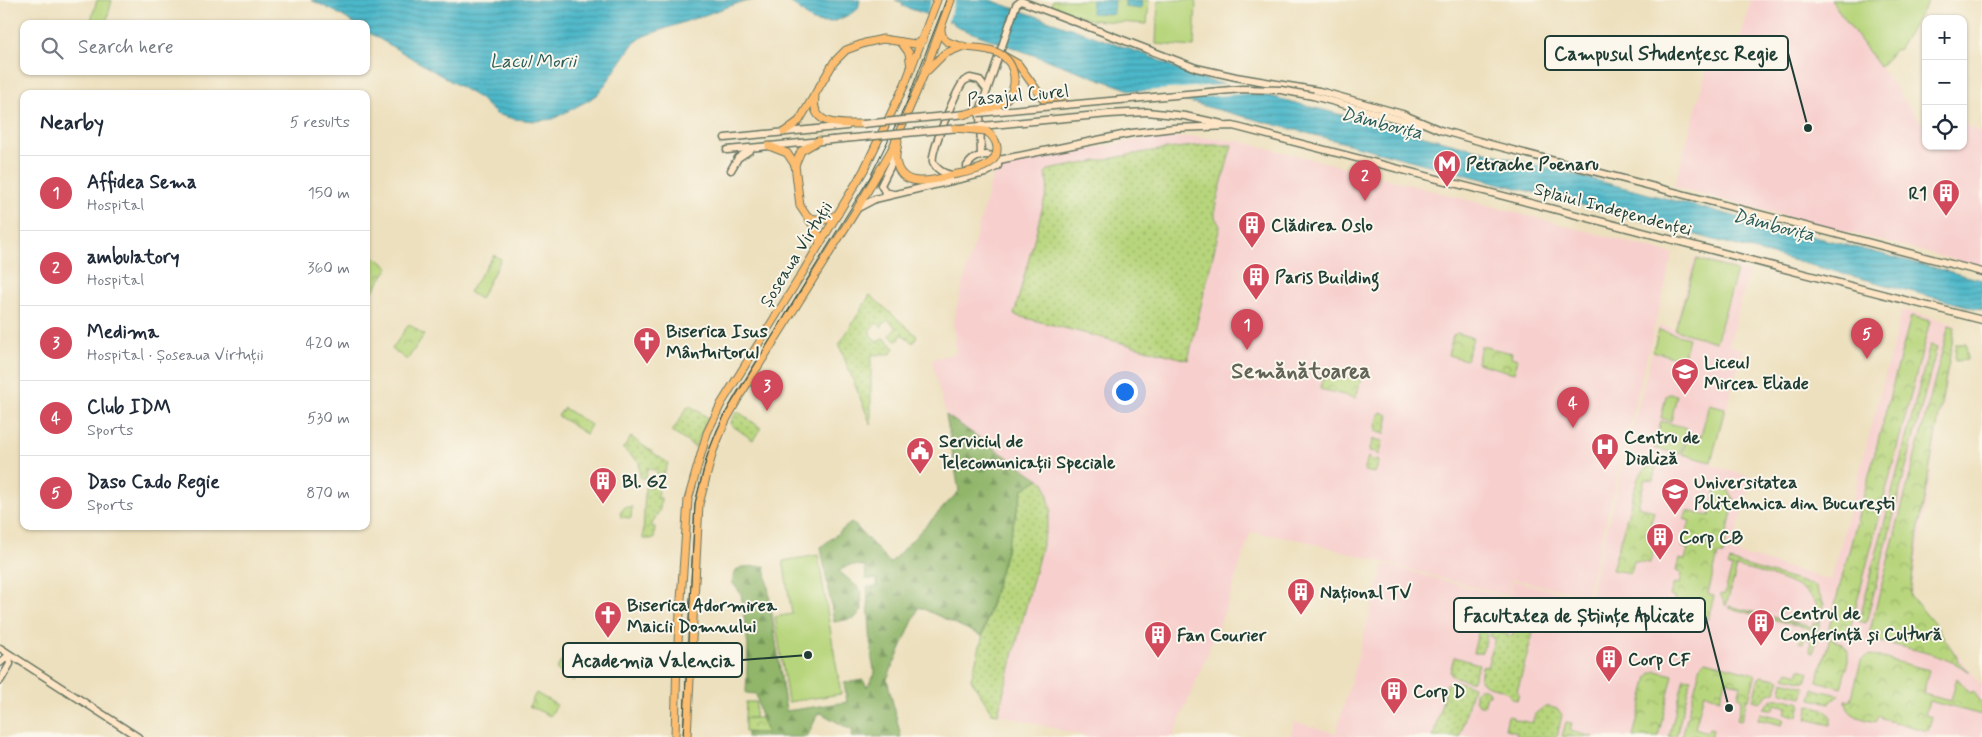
<!DOCTYPE html>
<html lang="en">
<head>
<meta charset="utf-8">
<style>
  body { margin:0; font-family:Mynerve,sans-serif; background:#f2f2f3; color:#1f2937 }
  .controls { position:absolute; right:15px; top:15px; display:grid; overflow:hidden; border-radius:10px; box-shadow:0 1px 4px #0004 }
  .controls button { width:45px; height:45px; display:grid; place-items:center; padding:0; border:0; border-bottom:1px solid #e0e1e3; background:#fff; color:#1f2937; font:25px sans-serif }
  .you { position:absolute; left:1124px; top:391px; width:18px; height:18px; margin:-12px; border:4px solid #fff; border-radius:50%; background:#1a73e8; box-shadow:0 0 0 8px #1a73e833 }
  .badge { display:grid; place-items:center; width:32px; height:32px; border-radius:50%; background:#d1495b; color:#fff; font-size:16px; font-weight:700 }
  .pin { position:absolute; translate:-50% -41px; filter:drop-shadow(0 1px 2px #0008) }
  .pin::after { content:''; position:absolute; top:26px; width:18px; height:15px; background:inherit; clip-path:polygon(0 0,100% 0,50% 100%) }
  .list { margin:0; padding:0; list-style:none }
  h2 { display:flex; justify-content:space-between; align-items:center; height:65px; margin:0; padding:0 20px; font-size:21px }
  h2 small { font-size:16px; font-weight:400; color:#747a83 }
  .list li { display:grid; grid-template-columns:32px 1fr auto; gap:15px; align-items:center; box-sizing:border-box; height:75px; padding:0 20px; border-top:1px solid #e0e1e3 }
  .list b { display:block; font-size:19px; white-space:nowrap }
  .list p { margin:0; font-size:16px; white-space:nowrap; color:#747a83 }
  .list em { font-size:16px; font-style:normal; color:#747a83 }
  .icon { flex:none; width:28px; height:28px; fill:none; stroke:currentColor; stroke-width:2; stroke-linecap:round; stroke-linejoin:round }
  .map { position:relative; flex:none; width:1982px; height:737px; overflow:hidden }
  .search { position:absolute; background:#fff; box-shadow:0 1px 4px #0004; left:20px; top:20px; width:350px; height:55px; display:flex; align-items:center; gap:12px; box-sizing:border-box; padding:0 18px; border-radius:10px; color:#747a83; font-size:19px }
  .panel { position:absolute; background:#fff; box-shadow:0 1px 4px #0004; left:20px; top:90px; width:350px; height:440px; border-radius:10px }
  .map>svg:first-child { display:block }
</style>
</head>
<body>
<div class="map">
<svg width="1982" height="737" viewBox="0 0 1982 737">
  <defs>
    <pattern id="grass-dots" width="8" height="8" patternUnits="userSpaceOnUse" patternTransform="scale(1.25)"><rect width="8" height="8" fill="#b7d57b"/><path d="M2 2h.1M6 6h.1" fill="none" stroke="#94ae66" stroke-width="1.8" stroke-linecap="round"/></pattern>
    <pattern id="forest-firs" width="22" height="20" patternUnits="userSpaceOnUse" patternTransform="scale(1.25)"><rect width="22" height="20" fill="#91b66b"/><path d="M5 1l3.5 6h-7zM16 11l3.5 6h-7z" fill="#769559"/></pattern>
    <pattern id="park-crowns" width="20" height="18" patternUnits="userSpaceOnUse" patternTransform="scale(1.25)"><rect width="20" height="18" fill="#b7d57b"/><path d="M2 6a3 3 0 1 1 6 0M12 15a3 3 0 1 1 6 0" fill="none" stroke="#94ae66"/></pattern>
    <pattern id="water-rules" width="6" height="5" patternUnits="userSpaceOnUse" patternTransform="scale(1.25)"><rect width="6" height="5" fill="#4cb7c9"/><path d="M0 2.5h6" fill="none" stroke="#3f96a4"/></pattern>
  </defs>
  <rect width="100%" height="100%" fill="#fbf7ec"/>
  <filter id="ink" filterUnits="userSpaceOnUse"><feTurbulence type="fractalNoise" baseFrequency=".02" numOctaves="2"/><feDisplacementMap in="SourceGraphic" scale="10" xChannelSelector="R" yChannelSelector="G"/><feConvolveMatrix kernelMatrix="1 2 1 2 8 2 1 2 1" color-interpolation-filters="sRGB"/></filter>
  <filter id="wash" filterUnits="userSpaceOnUse"><feTurbulence type="fractalNoise" baseFrequency=".0096" numOctaves="4" result="noise"/><feDisplacementMap in="SourceGraphic" scale="20" xChannelSelector="R" yChannelSelector="G"/><feGaussianBlur stdDeviation="1.12" result="paint"/><feColorMatrix in="noise" values="0 0 0 0 0 0 0 0 0 0 0 0 0 0 0 0 0 1.4 0 .05"/><feComposite in="paint" operator="in"/></filter>
  <g filter="url(#wash)">
    <rect width="100%" height="100%" fill="#ede0be"/>
    <g fill="#f7d0ce">
      <polygon points="1751,0 1831,0 1921,123 1926,115 1926,146 1963,146 1963,122 1982,134 1982,267 1674,187 1710,58 1733,64"/>
      <polygon points="1197,137 1238,141 1336,165 1673,254 1587,596 1512,579 1508,596 1301,540 1251,532 1228,603 1173,737 1088,737 998,714 1051,510 1045,483 946,415 932,363 933,359 956,353 953,320 995,167 1143,139"/>
      <polygon points="1695,257 1749,272 1729,345 1743,349 1711,465 1752,477 1732,552 1831,580 1902,310 1956,324 1911,595 1982,686 1982,737 1290,737 1294,722 1336,733 1384,564 1508,598 1513,581 1589,598 1659,325 1674,329"/>
    </g>
    <g fill="url(#grass-dots)" stroke="#6b8958">
      <polygon points="1203,145 1232,145 1215,207 1215,217 1220,226 1188,360 1014,315 1048,187 1045,173 1048,170 1151,151"/>
      <polygon points="870,295 917,336 913,343 902,334 899,340 895,340 889,335 896,328 888,320 881,327 877,323 870,330 870,334 877,342 884,338 894,347 891,354 871,355 871,425 839,345"/>
      <polygon points="1930,345 1937,347 1866,623 1859,621"/>
      <polygon points="689,405 708,418 695,447 672,432"/>
      <polygon points="737,411 761,428 753,440 730,424"/>
      <polygon points="1381,412 1389,415 1385,434 1375,431 1379,414"/>
      <polygon points="631,437 668,463 658,490 657,498 661,498 660,509 651,526 655,527 654,539 643,539 645,487 651,487 658,471 647,468 646,478 640,478 639,462 623,449"/>
      <polygon points="1373,439 1383,441 1379,455 1375,451 1369,452"/>
      <polygon points="1368,457 1372,461 1378,460 1379,462 1375,473 1364,471"/>
      <polygon points="1039,479 1045,483 1051,510 998,714 992,713 971,679 1023,489"/>
      <path d="M1496,614l6,1 -4,17 14,4 5,-15 4,1v2l9,2 2,-5 4,1 -19,70 2,1 -2,7c-7,-1 -8,-7 -14,-10 -8,-4 -17,-2 -23,-10l2,-14 5,1 8,-29 -5,-1z"/>
      <path d="M1480,625l6,1c3,8 -1,20 -5,27h-8z"/>
      <polygon points="1454,657 1479,664 1473,680 1469,681 1452,676 1450,672"/>
      <polygon points="1762,676 1780,680 1775,692 1769,694 1760,702 1753,700 1759,678"/>
      <polygon points="1451,680 1473,686 1460,737 1433,737 1447,684"/>
      <polygon points="1479,689 1485,689 1490,693 1490,695 1487,695 1484,706 1478,704 1475,700 1475,692"/>
      <polygon points="1774,699 1785,699 1801,703 1798,717 1785,713 1787,707 1775,704 1773,710 1763,708"/>
      <polygon points="1809,705 1824,709 1831,717 1831,725 1806,719"/>
      <polygon points="1545,706 1558,709 1562,715 1557,737 1517,737 1517,732 1505,729 1508,716 1513,717 1513,719 1532,723 1535,714"/>
      <polygon points="1760,713 1784,719 1782,725 1758,719"/>
    </g>
    <polygon fill="url(#forest-firs)" stroke="#587a50" points="946,415 1039,479 1023,489 982,636 919,607 887,679 901,737 851,737 853,731 819,712 807,737 747,737 747,732 767,732 761,718 756,694 746,693 748,646 741,594 732,582 736,570 742,567 765,566 786,711 847,702 844,683 863,680 867,687 875,674 872,660 867,587 877,587 877,579 866,579 865,566 850,565 839,571 861,590 862,610 855,618 834,622 821,547 852,522 890,563 959,491"/>
    <g fill="url(#park-crowns)" stroke="#6b8958">
      <polygon points="372,255 389,267 366,301 366,264"/>
      <path d="M1911,316l19,5 -80,308c-6,7 -11,4 -19,2l-2,-4z"/>
      <polygon points="409,324 424,335 407,360 392,349"/>
      <path d="M1949,325l6,2 -37,206 -8,62 26,31 21,31v3l13,12c-28,-19 -65,-24 -97,-32l-4,-2v-4z"/>
      <polygon points="1457,333 1473,338 1466,360 1448,355 1453,336"/>
      <polygon points="1956,344 1966,344 1967,360 1955,361"/>
      <polygon points="1481,346 1512,353 1511,357 1518,359 1514,373 1477,363"/>
      <polygon points="1325,369 1361,379 1356,398 1320,389"/>
      <polygon points="564,408 591,425 586,434 558,416"/>
      <polygon points="1656,466 1653,480 1645,479 1638,506 1654,511 1650,526 1658,529 1650,563 1634,561 1631,573 1612,570 1638,478 1646,467"/>
      <path d="M1717,485c10,3 14,6 17,16l-11,54h-5l-10,38 6,3 -6,23 -36,-9 3,-12 -5,-2 4,-13 5,1 2,-10v-2l-5,-1 3,-12 6,1 3,-11 -6,-2 8,-26 -6,-2 3,-8 23,5z"/>
      <polygon points="625,507 632,507 631,518 621,517 620,513"/>
      <path d="M1730,561l85,25 9,18 -6,27 -89,-23v-2l83,21 1,-4 5,1c10,-40 -54,-49 -81,-57l-11,39 -6,-12 4,1 8,-27 -4,-2z"/>
      <polygon points="1810,632 1819,635 1813,653 1810,652 1811,641 1805,638 1803,643 1799,642 1803,635"/>
      <polygon points="1830,638 1843,644 1848,651 1848,661 1841,688 1817,681"/>
      <polygon points="571,645 589,656 574,681 556,670"/>
      <path d="M1871,655l58,15 -6,24 28,7 6,-23 13,15 3,-2 9,12v12l-53,-14 -4,14 7,2 -4,14 -46,-12 -2,-4 -4,7c-12,-3 -30,-5 -30,-22l5,1 10,-40 5,-5z"/>
      <polygon points="1706,661 1752,673 1755,677 1749,699 1747,698 1741,721 1737,720 1742,699 1738,697 1741,685 1725,681 1720,699 1704,693 1695,728 1707,732 1709,728 1713,729 1711,737 1682,737 1701,665"/>
      <polygon points="1800,669 1809,672 1806,682 1785,677 1788,671 1798,674"/>
      <polygon points="1656,671 1673,675 1658,737 1633,737 1648,677 1651,673"/>
      <polygon points="1684,678 1691,679 1676,737 1669,737"/>
      <polygon points="1783,681 1805,687 1802,697 1781,692"/>
      <polygon points="1814,689 1839,695 1830,703 1811,699"/>
      <polygon points="536,693 557,705 550,716 529,706"/>
      <polygon points="745,718 761,718 767,733 745,732"/>
      <polygon points="1566,722 1572,723 1570,731 1593,737 1562,737"/>
    </g>
    <g fill="#b7d57b" stroke="#6b8958">
      <polygon points="97,0 112,0 106,24 90,24"/>
      <polygon points="1053,0 1149,0 1147,24 1091,20 1051,6"/>
      <polygon points="1158,0 1196,0 1194,47 1156,44"/>
      <polygon points="1831,0 1929,0 1898,50 1895,49 1880,67"/>
      <polygon points="494,255 501,259 480,299 469,292"/>
      <polygon points="1697,259 1737,271 1716,342 1675,330"/>
      <polygon points="1659,330 1689,338 1683,360 1653,351"/>
      <polygon points="1669,394 1677,395 1671,421 1661,418 1666,396"/>
      <polygon points="1709,404 1725,408 1711,462 1682,454 1688,433 1701,436"/>
      <polygon points="1661,421 1687,428 1680,454 1654,448"/>
      <polygon points="818,555 841,694 788,702 775,617 792,614 783,561"/>
      <polygon points="746,702 756,702 755,718 745,718"/>
    </g>
    <g fill="url(#water-rules)" stroke="#367a7e">
      <polygon points="311,0 754,0 739,3 644,36 633,44 600,92 589,100 553,119 535,121 514,119 496,114 479,98 366,31 366,24 355,24 334,11"/>
      <path d="M785,0h75l-2,9c-12,8 -33,20 -48,10 -9,-7 -14,-15 -25,-19z"/>
      <polygon points="895,0 990,0 1150,56 1195,77 1982,280 1982,310 1181,100 1130,90 959,28 950,21 949,22 902,6 903,3"/>
      <polygon points="1092,0 1114,0 1113,14 1091,13"/>
      <polygon points="1125,0 1142,0 1141,9 1125,7"/>
    </g>
    <g fill="#ede0be">
      <polygon points="932,0 956,0 947,24 926,17"/>
      <polygon points="1231,84 1262,92 1171,100 1131,92"/>
    </g>
  </g>
  <g filter="url(#ink)">
    <g fill="none" stroke-linecap="round" stroke-linejoin="round">
      <defs>
        <g id="secondary">
          <polyline points="1313,96 1419,125"/>
          <polyline points="1147,112 1185,116 1222,124"/>
          <polyline points="725,138 847,126"/>
          <polyline points="892,149 892,163 881,185 885,192 893,194"/>
          <polyline points="727,150 832,140"/>
          <polyline points="981,156 980,111 1016,5 1021,1 1196,68 1236,77 1319,91 1402,114 1440,130 1493,145 1982,272"/>
          <polyline points="999,160 1132,133 1174,128 1233,126 1982,320"/>
          <polyline points="731,170 738,158 750,150"/>
          <path d="M952,175c-8,-1 -16,-6 -19,-13 -3,-10 24,-73 31,-81l6,-3 9,2 8,10"/>
          <path d="M858,208l17,-9 110,-26 13,-7v-8c-11,-6 -24,-3 -31,8l1,11"/>
          <polyline points="0,648 138,737"/>
          <polyline points="0,663 9,655"/>
          <polyline points="0,681 10,664 9,655"/>
        </g>
        <g id="primary">
          <path d="M941,30c1,12 9,13 20,16"/>
          <polyline points="901,42 909,53 911,68"/>
          <polyline points="1002,55 1018,64 1044,100 1051,103 1064,103"/>
          <polyline points="928,70 944,54 963,46"/>
          <path d="M815,97c-5,30 27,27 48,27"/>
          <polyline points="784,132 799,121 834,62 846,50 865,43 883,39 915,44 923,40"/>
          <polyline points="818,141 801,151 795,165 800,206 818,233 820,244"/>
          <path d="M898,141c0,6 -3,13 -2,19 4,30 37,21 56,15"/>
          <polyline points="769,146 787,153 795,165"/>
          <polyline points="809,218 825,220 838,214"/>
          <polyline points="675,737 677,656 688,500 707,433 721,404 803,272 864,170 905,84 937,0"/>
          <polyline points="687,737 699,504 713,451 726,420 740,395 857,209 892,149 924,74 951,0"/>
        </g>
      </defs>
      <use href="#secondary" stroke="#677664" stroke-width="9"/>
      <use href="#primary" stroke="#677664" stroke-width="9"/>
      <use href="#secondary" stroke="#fee5c5" stroke-width="6"/>
      <use href="#primary" stroke="#fcbd6f" stroke-width="7"/>
      <polyline stroke="#1f3d34" stroke-width="1" points="683,737 695,503 707,456 717,430 729,407 870,177 906,104 946,0"/>
      <defs>
        <g id="secondary-bridge">
          <polyline points="978,113 1242,89 1281,90 1313,96"/>
          <polyline points="863,124 966,114"/>
          <polyline points="832,140 1109,114 1147,112"/>
        </g>
        <g id="primary-bridge">
          <path d="M963,115c13,-5 30,-5 41,-14 16,-12 12,-38 -4,-47 -10,-6 -24,-6 -35,-7"/>
          <path d="M952,175c15,-3 47,-6 45,-28 -1,-7 -5,-12 -11,-16l-31,-3"/>
        </g>
      </defs>
      <use href="#secondary-bridge" stroke="#677664" stroke-width="9" stroke-linecap="butt"/>
      <use href="#primary-bridge" stroke="#677664" stroke-width="9" stroke-linecap="butt"/>
      <use href="#secondary-bridge" stroke="#fee5c5" stroke-width="6"/>
      <use href="#primary-bridge" stroke="#fcbd6f" stroke-width="7"/>
    </g>
  </g>
  <defs>
    <symbol id="metro-pin" viewBox="-11 -11 22 30"><path d="M0 17L-7.5 6A9.5 9.5 0 1 1 7.5 6Z" fill="#d1495b" stroke="#fbf7ec"/><path d="M-5.5 5V-5H-3L0 0L3-5H5.5V5H3V-.5L0 4L-3-.5V5Z" fill="#fff"/></symbol>
    <symbol id="building-pin" viewBox="-11 -11 22 30"><path d="M0 17L-7.5 6A9.5 9.5 0 1 1 7.5 6Z" fill="#d1495b" stroke="#fbf7ec"/><path d="M-4-6H4V6H1V3H-1V6H-4ZM-2.5-4.3h1.7v1.8h-1.7ZM.8-4.3h1.7v1.8H.8ZM-2.5-1h1.7V.8h-1.7ZM.8-1h1.7V.8H.8Z" fill="#fff"/></symbol>
    <symbol id="church-pin" viewBox="-11 -11 22 30"><path d="M0 17L-7.5 6A9.5 9.5 0 1 1 7.5 6Z" fill="#d1495b" stroke="#fbf7ec"/><path d="M-1.2-6h2.4v3.5h3.3v2.4h-3.3V6h-2.4V-.1h-3.3v-2.4h3.3Z" fill="#fff"/></symbol>
    <symbol id="school-pin" viewBox="-11 -11 22 30"><path d="M0 17L-7.5 6A9.5 9.5 0 1 1 7.5 6Z" fill="#d1495b" stroke="#fbf7ec"/><path d="M0-5L7-2L0 1L-7-2ZM-4 1L0 2.5L4 1V4Q0 6-4 4Z" fill="#fff"/></symbol>
    <symbol id="hospital-pin" viewBox="-11 -11 22 30"><path d="M0 17L-7.5 6A9.5 9.5 0 1 1 7.5 6Z" fill="#d1495b" stroke="#fbf7ec"/><path d="M-5-5h3v3.5h4V-5h3V5h-3V1.5h-4V5h-3Z" fill="#fff"/></symbol>
    <symbol id="civic-pin" viewBox="-11 -11 22 30"><path d="M0 17L-7.5 6A9.5 9.5 0 1 1 7.5 6Z" fill="#d1495b" stroke="#fbf7ec"/><path d="M-.6-6.5H3V-4.5H.6V-3L4-1V1h2V6H-6V1h2V-1L-.6-3ZM-1.2 2.5V6h2.4V2.5Z" fill="#fff"/></symbol>
    <symbol id="university-pin" viewBox="-11 -11 22 30"><path d="M0 17L-7.5 6A9.5 9.5 0 1 1 7.5 6Z" fill="#d1495b" stroke="#fbf7ec"/><path d="M0-5L7-2L0 1L-7-2ZM-4 1L0 2.5L4 1V4Q0 6-4 4Z" fill="#fff"/></symbol>
  </defs>
  <g fill-rule="evenodd">
    <use href="#metro-pin" x="1431" y="148" width="32" height="43"/>
    <use href="#building-pin" x="1930" y="177" width="32" height="43"/>
    <use href="#building-pin" x="1236" y="209" width="32" height="43"/>
    <use href="#building-pin" x="1240" y="261" width="32" height="43"/>
    <use href="#church-pin" x="631" y="325" width="32" height="43"/>
    <use href="#school-pin" x="1669" y="356" width="32" height="43"/>
    <use href="#hospital-pin" x="1589" y="431" width="32" height="43"/>
    <use href="#civic-pin" x="904" y="435" width="32" height="43"/>
    <use href="#building-pin" x="587" y="465" width="32" height="43"/>
    <use href="#university-pin" x="1659" y="476" width="32" height="43"/>
    <use href="#building-pin" x="1644" y="521" width="32" height="43"/>
    <use href="#building-pin" x="1285" y="576" width="32" height="43"/>
    <use href="#church-pin" x="592" y="599" width="32" height="43"/>
    <use href="#building-pin" x="1745" y="607" width="32" height="43"/>
    <use href="#building-pin" x="1142" y="619" width="32" height="43"/>
    <use href="#building-pin" x="1593" y="643" width="32" height="43"/>
    <use href="#building-pin" x="1378" y="675" width="32" height="43"/>
  </g>
  <g text-anchor="middle" stroke-width="4" stroke-linejoin="round" paint-order="stroke">
    <g font-size="18" fill="#1f3d34" stroke="#fbf7ec">
      <text transform="translate(1018 95) rotate(-5)" y="6">Pasajul Ciurel</text>
      <text transform="translate(1613 209) rotate(15)" y="6">Splaiul Independenței</text>
      <text transform="translate(796 254) rotate(-58)" y="6">Șoseaua Virtuții</text>
    </g>
    <g font-size="18" font-weight="bold" fill="#1f3d34" stroke="#fbf7ec" text-anchor="start">
      <text x="1466" y="170">Petrache Poenaru</text>
      <text x="1927" y="199" text-anchor="end">R1</text>
      <text x="1271" y="231">Clădirea Oslo</text>
      <text x="1275" y="283">Paris Building</text>
      <text x="666" y="337">Biserica Isus<tspan x="666" dy="21">Mântuitorul</tspan></text>
      <text x="1704" y="368">Liceul<tspan x="1704" dy="21">Mircea Eliade</tspan></text>
      <text x="1624" y="443">Centru de<tspan x="1624" dy="21">Dializă</tspan></text>
      <text x="939" y="447">Serviciul de<tspan x="939" dy="21">Telecomunicații Speciale</tspan></text>
      <text x="622" y="487">Bl. G2</text>
      <text x="1694" y="488">Universitatea<tspan x="1694" dy="21">Politehnica din București</tspan></text>
      <text x="1679" y="543">Corp CB</text>
      <text x="1320" y="598">Național TV</text>
      <text x="627" y="611">Biserica Adormirea<tspan x="627" dy="21">Maicii Domnului</tspan></text>
      <text x="1780" y="619">Centrul de<tspan x="1780" dy="21">Conferință și Cultură</tspan></text>
      <text x="1177" y="641">Fan Courier</text>
      <text x="1628" y="665">Corp CF</text>
      <text x="1413" y="697">Corp D</text>
    </g>
    <g font-size="19" font-style="italic" fill="#2a5c59" stroke="#fbf7ec">
      <text x="533" y="67">Lacul Morii</text>
      <text transform="translate(1382 122) rotate(14)" y="7">Dâmbovița</text>
      <text transform="translate(1774 224) rotate(14)" y="7">Dâmbovița</text>
    </g>
    <g font-size="22" font-weight="bold" fill="#616456" stroke="#fbf7ec">
      <text x="1301" y="378">Semănătoarea</text>
    </g>
  </g>
  <path fill="none" stroke="#1f3d34" stroke-width="2" d="M1808 128L1788 53M1729 708L1705 615M808 655L742 660"/>
  <g fill="#1f3d34" stroke="#fbf7ec" stroke-width="2">
    <circle cx="1808" cy="128" r="5"/>
    <circle cx="1729" cy="708" r="5"/>
    <circle cx="808" cy="655" r="5"/>
  </g>
  <g fill="#fbf7ec" stroke="#1f3d34" stroke-width="2">
    <rect x="1545" y="36" width="243" height="34" rx="5"/>
    <rect x="1454" y="598" width="251" height="34" rx="5"/>
    <rect x="563" y="643" width="179" height="34" rx="5"/>
  </g>
  <g font-size="19" text-anchor="middle" font-weight="bold" fill="#1f3d34">
    <text x="1666" y="60">Campusul Studențesc Regie</text>
    <text x="1579" y="622">Facultatea de Științe Aplicate</text>
    <text x="653" y="667">Academia Valencia</text>
  </g>
</svg>
<div class="controls">
<button>+</button>
<button>−</button>
<button><svg class="icon" aria-label="locate" viewBox="0 0 24 24"><circle cx="12" cy="12" r="6"/><path d="M12 2v4M12 18v4M2 12h4M18 12h4"/></svg></button>
</div>
<div class="you"></div>
<div class="pin badge" style="left:1247px;top:350px">1</div>
<div class="pin badge" style="left:1365px;top:201px">2</div>
<div class="pin badge" style="left:767px;top:411px">3</div>
<div class="pin badge" style="left:1573px;top:428px">4</div>
<div class="pin badge" style="left:1867px;top:359px">5</div>
<div class="search"><svg class="icon" aria-label="search" viewBox="0 0 24 24"><circle cx="10" cy="10" r="6"/><path d="M15 15l6 6"/></svg>Search here</div>
<section class="panel">
<h2>Nearby<small>5 results</small></h2>
<ul class="list">
<li><span class="badge">1</span><div><b>Affidea Sema</b><p>Hospital</p></div><em>150 m</em></li>
<li><span class="badge">2</span><div><b>ambulatory</b><p>Hospital</p></div><em>360 m</em></li>
<li><span class="badge">3</span><div><b>Medima</b><p>Hospital · Șoseaua Virtuții</p></div><em>420 m</em></li>
<li><span class="badge">4</span><div><b>Club IDM</b><p>Sports</p></div><em>530 m</em></li>
<li><span class="badge">5</span><div><b>Daso Cado Regie</b><p>Sports</p></div><em>870 m</em></li>
</ul>
</section>
</div>
</body>
</html>
